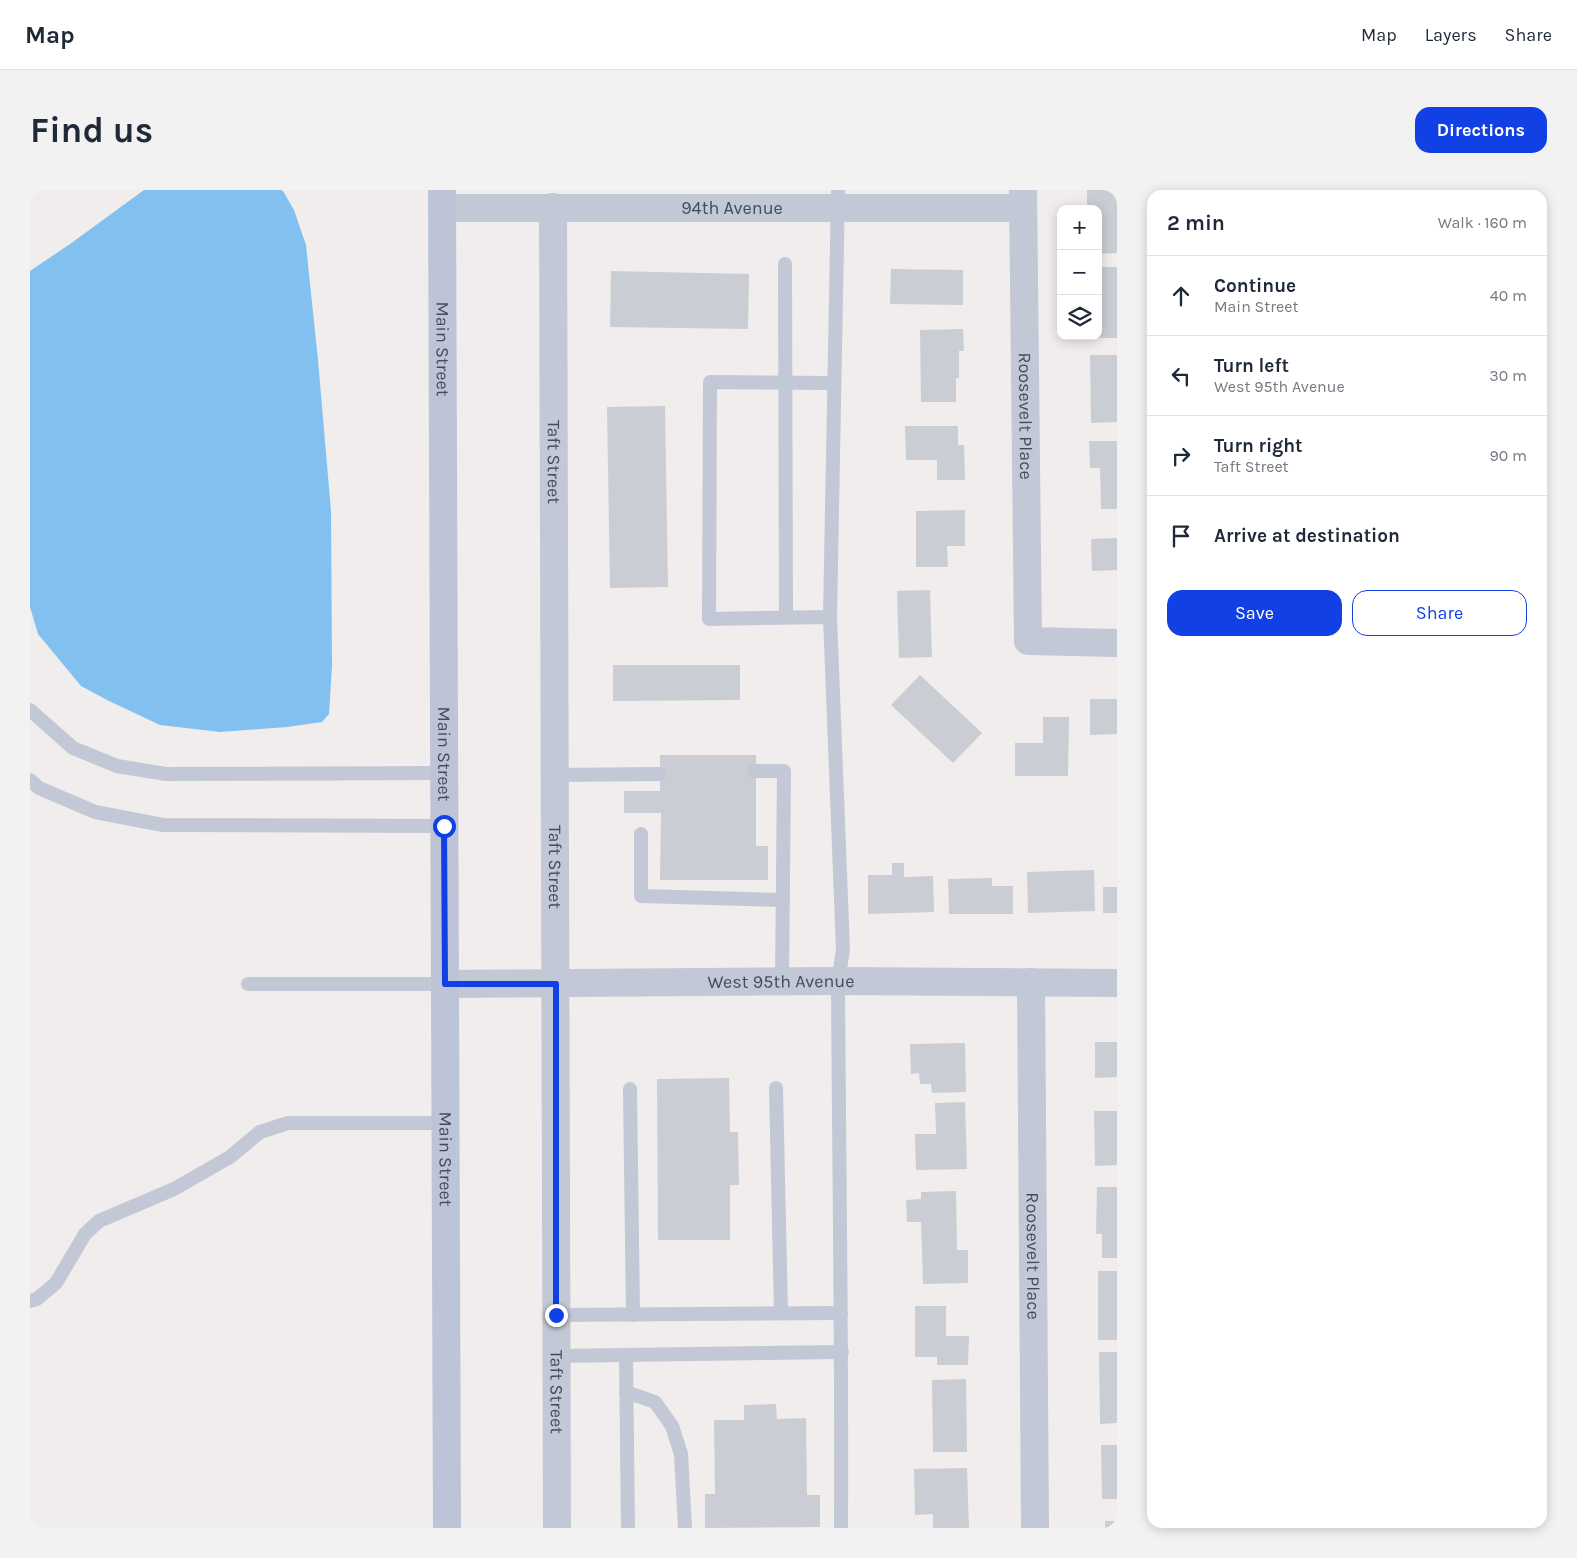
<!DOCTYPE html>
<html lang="en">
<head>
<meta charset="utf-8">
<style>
  body { margin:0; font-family:Karla,sans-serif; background:#f2f2f3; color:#1f2937 }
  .controls { position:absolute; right:15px; top:15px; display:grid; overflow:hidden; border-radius:10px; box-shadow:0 2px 12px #0003 }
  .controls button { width:45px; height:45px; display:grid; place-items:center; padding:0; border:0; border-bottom:1px solid #e0e1e3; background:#fff; color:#1f2937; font:25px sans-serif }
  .stop { position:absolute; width:15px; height:15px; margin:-11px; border:4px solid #1140e5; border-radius:50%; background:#fff }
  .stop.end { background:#1140e5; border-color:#fff; box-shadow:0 1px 5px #0008 }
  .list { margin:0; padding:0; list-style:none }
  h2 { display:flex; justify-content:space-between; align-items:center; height:65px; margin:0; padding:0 20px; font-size:21px }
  h2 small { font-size:16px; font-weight:400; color:#747a83 }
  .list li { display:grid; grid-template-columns:32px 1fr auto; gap:15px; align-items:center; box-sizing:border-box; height:80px; padding:0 20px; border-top:1px solid #e0e1e3 }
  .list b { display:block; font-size:19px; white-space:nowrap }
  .list p { margin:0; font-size:16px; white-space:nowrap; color:#747a83 }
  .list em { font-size:16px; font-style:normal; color:#747a83 }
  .actions { display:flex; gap:10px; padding:15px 20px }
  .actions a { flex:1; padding:11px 0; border:1px solid #1140e5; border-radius:15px; text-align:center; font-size:18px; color:#1140e5 }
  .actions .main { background:#1140e5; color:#fff }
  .icon { flex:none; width:28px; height:28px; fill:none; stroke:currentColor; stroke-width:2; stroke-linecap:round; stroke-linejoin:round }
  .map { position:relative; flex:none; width:1087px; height:1338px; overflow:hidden; border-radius:15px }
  header { display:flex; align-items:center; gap:30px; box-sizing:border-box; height:70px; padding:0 25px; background:#fff; border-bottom:1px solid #e0e1e3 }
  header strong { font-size:24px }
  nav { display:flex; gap:28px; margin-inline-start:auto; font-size:18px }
  .intro { display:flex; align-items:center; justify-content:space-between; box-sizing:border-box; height:120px; padding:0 30px }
  h1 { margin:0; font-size:35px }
  .button { padding:12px 22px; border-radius:15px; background:#1140e5; color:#fff; font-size:18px; font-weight:700 }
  main { display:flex; gap:30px; padding:0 30px }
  aside { flex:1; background:#fff; border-radius:15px; box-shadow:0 2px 12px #0003 }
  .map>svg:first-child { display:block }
</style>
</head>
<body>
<header>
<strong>Map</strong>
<nav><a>Map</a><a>Layers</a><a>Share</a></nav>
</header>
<div class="intro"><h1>Find us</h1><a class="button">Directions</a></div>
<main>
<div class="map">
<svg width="1087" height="1338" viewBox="0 0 1087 1338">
  <rect width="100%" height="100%" fill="#f0edec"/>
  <polygon fill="#82c1ef" points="114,0 251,0 253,1 264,20 276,55 288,170 301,321 302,476 299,524 292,532 257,537 190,542 130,535 79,511 51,496 8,444 0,417 0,81 40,54"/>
  <g fill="#cbcdd5">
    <polygon points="1057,0 1087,0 1087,63 1068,64 1068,19 1057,19"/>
    <polygon points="1068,77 1087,77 1087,148 1061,148 1061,146 1068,146"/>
    <polygon points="861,79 933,80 933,115 860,114"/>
    <polygon points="581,81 719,84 718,139 580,137"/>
    <polygon points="933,139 934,161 929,161 929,188 926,188 926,212 891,212 890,140"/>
    <polygon points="1060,165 1087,165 1087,232 1061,233"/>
    <polygon points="635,216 638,397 580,398 577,217"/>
    <polygon points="875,236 928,236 928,255 934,255 935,290 907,290 907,270 876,270"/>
    <polygon points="1059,251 1087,251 1087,319 1071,319 1070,278 1060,278"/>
    <polygon points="935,320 935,356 917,356 918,377 886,377 886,321"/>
    <polygon points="1087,348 1087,380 1062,381 1061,349"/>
    <polygon points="900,400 902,467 869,468 867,401"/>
    <polygon points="583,475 710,475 710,510 583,511"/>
    <polygon points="890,485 952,543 923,573 861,515"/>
    <polygon points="1060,509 1087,509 1087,544 1060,545"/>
    <polygon points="1013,527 1039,527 1038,586 985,586 985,553 1013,553"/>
    <polygon points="630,565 726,565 726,656 738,656 738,690 630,690 631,623 594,623 594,601 630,601"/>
    <polygon points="862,673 874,673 874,687 903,686 904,722 838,724 838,685 862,685"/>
    <polygon points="1064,680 1065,721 998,723 997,682"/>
    <polygon points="962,688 962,696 983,696 983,724 919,724 918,689"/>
    <rect x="1073" y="697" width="14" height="26"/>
    <polygon points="1065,852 1087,852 1087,887 1065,888"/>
    <polygon points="935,853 936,902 902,903 901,894 890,894 889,883 881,884 880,854"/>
    <polygon points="699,888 700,942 708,942 709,995 700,995 700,1050 628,1050 627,889"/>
    <polygon points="935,912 937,979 886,980 885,944 906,944 905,913"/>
    <polygon points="1064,921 1087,921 1087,975 1065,976"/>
    <polygon points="1067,997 1087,997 1087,1068 1072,1068 1072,1044 1066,1044"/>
    <polygon points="926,1001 927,1060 938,1060 938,1093 893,1094 891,1032 877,1032 876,1010 891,1009 891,1002"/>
    <rect x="1068" y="1081" width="19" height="69"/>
    <polygon points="885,1116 916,1116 916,1146 939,1146 938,1175 907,1175 907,1167 885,1167"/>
    <polygon points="1069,1162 1087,1162 1087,1233 1070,1234"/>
    <polygon points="936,1189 937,1262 903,1262 902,1190"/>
    <polygon points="746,1214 747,1229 776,1228 777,1305 790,1305 790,1337 675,1338 675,1304 685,1304 684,1230 714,1230 714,1215"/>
    <polygon points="1071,1255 1087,1255 1087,1309 1072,1309"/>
    <polygon points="937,1278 939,1338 903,1338 903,1324 885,1325 884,1279"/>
    <rect x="1075" y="1331" width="12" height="7"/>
  </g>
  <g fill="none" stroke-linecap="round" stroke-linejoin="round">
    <g stroke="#c2c8d5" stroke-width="14">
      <path d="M808,0l-8,427 13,333 -5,31c1,183 4,365 3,547"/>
      <polyline points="755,74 756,427"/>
      <polyline points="800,427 679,429 680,192 804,193"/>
      <polyline points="0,520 43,558 87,576 136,584 414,583"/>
      <polyline points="724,581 754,581 752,792"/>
      <polyline points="525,585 629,584"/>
      <polyline points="0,590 9,598 65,622 133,635 414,636"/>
      <polyline points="611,644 611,706 753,710"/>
      <polyline points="218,794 415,794"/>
      <polyline points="746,898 751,1123"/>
      <polyline points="600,899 603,1125"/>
      <polyline points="0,1111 7,1109 26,1093 55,1044 69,1031 144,999 200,967 230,942 258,933 415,933"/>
      <polyline points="527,1125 811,1123"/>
      <polyline points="527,1166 812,1162"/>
      <polyline points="596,1166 598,1338"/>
      <polyline points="596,1202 625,1212 642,1236 651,1264 655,1338"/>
    </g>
    <g stroke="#c2c8d5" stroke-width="28">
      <path id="s1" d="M993,0l5,451 89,2"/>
      <path id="s2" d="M523,17l4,1321"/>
      <path id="s3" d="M412,18h581"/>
      <path id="s4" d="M1001,792l4,546"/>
      <path id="s5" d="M415,794l393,-3 279,2"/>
    </g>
    <path stroke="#bec4d7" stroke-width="28" id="s6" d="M412,0l5,1338"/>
  </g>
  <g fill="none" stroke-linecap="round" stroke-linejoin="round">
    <polyline stroke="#1140e5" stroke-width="6" points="414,636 415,794 526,794 526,1125"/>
  </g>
  <g text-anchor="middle" stroke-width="4" stroke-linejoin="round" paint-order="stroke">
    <g font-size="18" fill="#444b5b" stroke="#fff">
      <text dy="6" stroke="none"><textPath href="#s3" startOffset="290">94th Avenue</textPath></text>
      <text dy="6" stroke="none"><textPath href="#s6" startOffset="159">Main Street</textPath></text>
      <text dy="6" stroke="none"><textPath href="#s1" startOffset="226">Roosevelt Place</textPath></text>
      <text dy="6" stroke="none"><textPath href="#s2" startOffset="255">Taft Street</textPath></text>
      <text dy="6" stroke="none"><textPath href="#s6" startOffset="564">Main Street</textPath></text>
      <text dy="6" stroke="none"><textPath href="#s2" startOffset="660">Taft Street</textPath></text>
      <text dy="6" stroke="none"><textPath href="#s5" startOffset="336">West 95th Avenue</textPath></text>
      <text dy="6" stroke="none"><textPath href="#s6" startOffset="969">Main Street</textPath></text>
      <text dy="6" stroke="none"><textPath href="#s4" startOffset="274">Roosevelt Place</textPath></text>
      <text dy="6" stroke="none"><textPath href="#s2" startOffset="1185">Taft Street</textPath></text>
    </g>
  </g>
</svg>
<div class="controls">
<button>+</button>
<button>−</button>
<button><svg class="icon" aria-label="layers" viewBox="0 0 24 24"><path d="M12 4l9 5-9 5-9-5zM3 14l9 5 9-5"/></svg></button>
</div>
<div class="stop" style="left:414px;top:636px"></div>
<div class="stop end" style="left:526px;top:1125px"></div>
</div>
<aside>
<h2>2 min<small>Walk · 160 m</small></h2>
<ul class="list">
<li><svg class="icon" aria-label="ahead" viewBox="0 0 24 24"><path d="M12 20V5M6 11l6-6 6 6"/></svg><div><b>Continue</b><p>Main Street</p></div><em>40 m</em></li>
<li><svg class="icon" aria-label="left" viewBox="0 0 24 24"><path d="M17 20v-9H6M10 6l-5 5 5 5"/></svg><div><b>Turn left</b><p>West 95th Avenue</p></div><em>30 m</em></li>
<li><svg class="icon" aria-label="right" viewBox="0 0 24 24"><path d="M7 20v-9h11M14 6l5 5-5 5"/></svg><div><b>Turn right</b><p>Taft Street</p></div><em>90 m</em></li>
<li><svg class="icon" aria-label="arrive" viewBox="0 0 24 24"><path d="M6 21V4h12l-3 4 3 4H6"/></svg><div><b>Arrive at destination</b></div></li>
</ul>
<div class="actions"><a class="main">Save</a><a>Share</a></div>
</aside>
</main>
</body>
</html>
